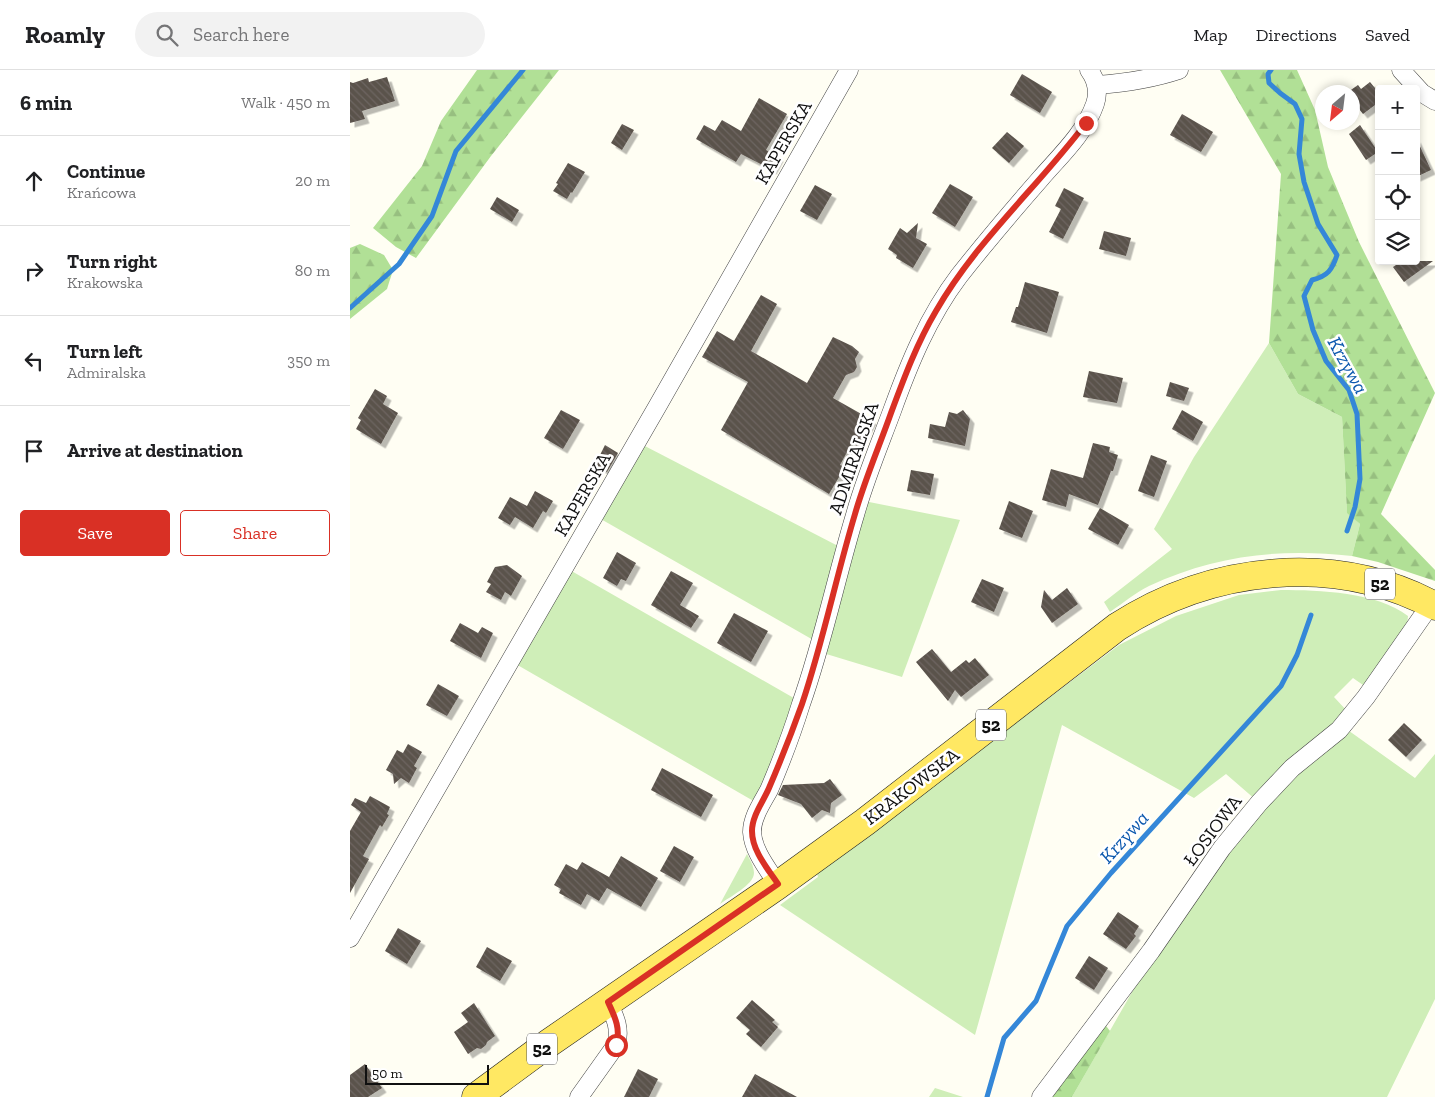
<!DOCTYPE html>
<html lang="en">
<head>
<meta charset="utf-8">
<style>
  body { margin:0; font-family:"Zilla Slab",serif; background:#f2f2f2; color:#202124 }
  .controls { position:absolute; right:15px; top:15px; display:grid; overflow:hidden; border-radius:5px; box-shadow:0 2px 8px #0003 }
  .controls button { width:45px; height:45px; display:grid; place-items:center; padding:0; border:0; border-bottom:1px solid #e0e0e0; background:#fff; color:#202124; font:25px sans-serif }
  .compass { position:absolute; left:965px; top:15px; width:45px; height:45px; border-radius:50%; background:#fff; box-shadow:0 2px 8px #0003; rotate:208deg }
  .scale { position:absolute; left:15px; bottom:12px; width:124px; box-sizing:border-box; padding-left:5px; border:2px solid #101010; border-top:0; font-size:14px; line-height:18px; white-space:nowrap; color:#101010; -webkit-text-stroke:4px #fff; paint-order:stroke }
  .stop { position:absolute; width:15px; height:15px; margin:-11px; border:4px solid #d93025; border-radius:50%; background:#fff }
  .stop.end { background:#d93025; border-color:#fff; box-shadow:0 1px 5px #0008 }
  .list { margin:0; padding:0; list-style:none }
  h2 { display:flex; justify-content:space-between; align-items:center; height:65px; margin:0; padding:0 20px; font-size:21px }
  h2 small { font-size:16px; font-weight:400; color:#757577 }
  .list li { display:grid; grid-template-columns:32px 1fr auto; gap:15px; align-items:center; box-sizing:border-box; height:90px; padding:0 20px; border-top:1px solid #e0e0e0 }
  .list b { display:block; font-size:19px; white-space:nowrap }
  .list p { margin:0; font-size:16px; white-space:nowrap; color:#757577 }
  .list em { font-size:16px; font-style:normal; color:#757577 }
  .actions { display:flex; gap:10px; padding:15px 20px }
  .actions a { flex:1; padding:11px 0; border:1px solid #d93025; border-radius:5px; text-align:center; font-size:18px; color:#d93025 }
  .actions .main { background:#d93025; color:#fff }
  .icon { flex:none; width:28px; height:28px; fill:none; stroke:currentColor; stroke-width:2; stroke-linecap:round; stroke-linejoin:round }
  .map { position:relative; flex:none; width:1085px; height:1027px; overflow:hidden }
  header { display:flex; align-items:center; gap:30px; box-sizing:border-box; height:70px; padding:0 25px; background:#fff; border-bottom:1px solid #e0e0e0 }
  header strong { font-size:24px }
  nav { display:flex; gap:28px; margin-inline-start:auto; font-size:18px }
  .search { width:350px; height:45px; background:#f2f2f2; display:flex; align-items:center; gap:12px; box-sizing:border-box; padding:0 18px; border-radius:28px; color:#757577; font-size:19px }
  main { display:flex }
  aside { flex:1; background:#fff }
  .map>svg:first-child { display:block }
</style>
</head>
<body>
<header>
<strong>Roamly</strong>
<div class="search"><svg class="icon" aria-label="search" viewBox="0 0 24 24"><circle cx="10" cy="10" r="6"/><path d="M15 15l6 6"/></svg>Search here</div>
<nav><a>Map</a><a>Directions</a><a>Saved</a></nav>
</header>
<main>
<aside>
<h2>6 min<small>Walk · 450 m</small></h2>
<ul class="list">
<li><svg class="icon" aria-label="ahead" viewBox="0 0 24 24"><path d="M12 20V5M6 11l6-6 6 6"/></svg><div><b>Continue</b><p>Krańcowa</p></div><em>20 m</em></li>
<li><svg class="icon" aria-label="right" viewBox="0 0 24 24"><path d="M7 20v-9h11M14 6l5 5-5 5"/></svg><div><b>Turn right</b><p>Krakowska</p></div><em>80 m</em></li>
<li><svg class="icon" aria-label="left" viewBox="0 0 24 24"><path d="M17 20v-9H6M10 6l-5 5 5 5"/></svg><div><b>Turn left</b><p>Admiralska</p></div><em>350 m</em></li>
<li><svg class="icon" aria-label="arrive" viewBox="0 0 24 24"><path d="M6 21V4h12l-3 4 3 4H6"/></svg><div><b>Arrive at destination</b></div></li>
</ul>
<div class="actions"><a class="main">Save</a><a>Share</a></div>
</aside>
<div class="map">
<svg width="1085" height="1027" viewBox="0 0 1085 1027">
  <defs>
    <pattern id="forest-firs" width="22" height="20" patternUnits="userSpaceOnUse" patternTransform="scale(1.25)"><rect width="22" height="20" fill="#b1e096"/><path d="M5 1l3.5 6h-7zM16 11l3.5 6h-7z" fill="#97bf80"/></pattern>
    <pattern id="building-back-hatch" width="6" height="6" patternUnits="userSpaceOnUse" patternTransform="scale(1.25)"><rect width="6" height="6" fill="#5a524b"/><path d="M-1 5l2 2M0 0l6 6M5-1l2 2" fill="none" stroke="#6d6661"/></pattern>
    <filter id="shadow"><feDropShadow dx="4.5" dy="4.5" stdDeviation="0" flood-color="#0004"/></filter>
  </defs>
  <rect width="100%" height="100%" fill="#fffef3"/>
  <g fill="#cfeeb8">
    <path d="M919,273l29,51 44,23 5,95 13,12 -8,32c-72,-8 -137,-1 -203,30 -14,7 -26,17 -39,26l-6,-10 68,-53 -18,-20 40,-72z"/>
    <polygon points="291,374 490,477 465,571 249,448"/>
    <polygon points="514,431 610,450 552,607 473,583"/>
    <polygon points="218,499 449,631 407,733 164,593"/>
    <path d="M931,520c38,0 96,2 127,26l-1,10 -44,59 -10,-7 -19,19 13,14 -91,89 -30,-26 -32,24 -132,-73 -87,310 -195,-130 38,-28 -1,-3 302,-229 57,-29 63,-21z"/>
    <polygon points="995,658 1065,708 1085,684 1085,929 1037,1027 722,1027 805,882 913,736"/>
    <path d="M397,784c3,6 7,12 7,19 0,12 -25,24 -34,31z"/>
    <polygon points="585,1018 613,1027 579,1027"/>
  </g>
  <g fill="url(#forest-firs)">
    <polygon points="127,0 209,0 141,86 66,188 46,177 23,158 72,96 91,51"/>
    <polygon points="870,0 947,0 965,40 978,97 1009,172 1085,323 1031,444 1085,500 1085,511 1028,492 1002,486 1010,454 997,443 992,347 948,324 919,273 931,104"/>
    <polygon points="10,174 34,185 43,200 37,219 0,249 0,178"/>
    <polygon points="753,952 760,961 722,1027 697,1027"/>
  </g>
  <g fill="none" stroke-linecap="round" stroke-linejoin="round">
    <g stroke="#3487d8" stroke-width="5">
      <path d="M921,0l-3,4 1,9 11,10 15,11 7,15 -3,35 5,28 14,42 19,31c-5,15 -9,21 -25,25l-8,16 9,34 13,31 23,29 8,24 3,65 -5,28 -8,24"/>
      <polyline points="0,238 49,194 82,146 106,81 173,0"/>
      <polyline points="637,1027 654,968 686,931 717,856 761,803 931,616 947,585 961,545"/>
    </g>
  </g>
  <g fill="url(#building-back-hatch)" filter="url(#shadow)">
    <polygon points="672,4 702,22 690,43 660,25"/>
    <polygon points="37,7 45,31 12,41 15,49 0,53 0,12 3,13 18,8 19,12"/>
    <polygon points="1020,12 1029,23 1029,32 1013,44 1002,30 1002,22 998,22 1008,15 1011,19"/>
    <polygon points="409,28 437,44 416,80 429,87 422,100 391,84 386,92 346,69 354,55 365,61 372,50 391,61"/>
    <polygon points="832,44 863,62 851,82 820,65"/>
    <polygon points="272,54 284,60 272,80 261,73"/>
    <polygon points="1010,55 1028,82 1016,90 999,64"/>
    <polygon points="657,62 674,76 659,93 642,78"/>
    <polygon points="1066,68 1081,100 1066,107"/>
    <polygon points="218,93 235,102 222,123 221,122 217,129 203,121 208,114 206,113"/>
    <polygon points="600,114 623,127 605,157 582,143"/>
    <polygon points="465,115 482,124 467,150 450,141"/>
    <polygon points="714,118 734,128 713,169 699,162 711,139 705,136"/>
    <polygon points="147,127 169,140 162,152 140,139"/>
    <polygon points="568,153 566,168 577,174 563,198 546,188 547,185 538,179 550,158 557,163"/>
    <polygon points="754,161 781,168 776,186 749,179"/>
    <polygon points="1052,191 1083,191 1054,212 1043,197"/>
    <polygon points="675,212 709,222 697,263 661,252 666,237 668,237"/>
    <polygon points="411,225 427,234 401,281 457,313 483,267 502,276 509,282 505,289 507,297 504,302 496,305 483,328 522,350 507,376 502,373 490,395 495,397 479,424 371,360 398,312 352,287 367,261 384,271"/>
    <polygon points="739,301 773,308 767,333 733,327"/>
    <polygon points="820,312 839,318 834,331 816,326"/>
    <polygon points="25,319 37,326 33,334 48,343 31,374 6,359 11,350 8,348"/>
    <polygon points="211,340 230,350 213,379 194,368"/>
    <polygon points="613,340 620,349 615,376 578,368 580,354 595,357 599,342 607,344"/>
    <polygon points="832,340 853,352 843,371 822,359"/>
    <polygon points="743,373 760,377 759,382 768,385 763,401 761,401 748,435 719,424 716,437 692,430 701,399 733,408"/>
    <polygon points="255,375 268,383 257,402 245,395"/>
    <polygon points="801,385 817,391 804,427 788,421"/>
    <polygon points="561,400 584,404 580,425 557,421"/>
    <polygon points="185,421 203,431 196,443 193,441 183,458 165,447 160,455 148,448 160,427 177,436"/>
    <polygon points="659,431 683,441 672,468 649,459"/>
    <polygon points="750,438 779,455 768,475 738,459"/>
    <polygon points="267,482 286,493 276,511 271,509 267,516 253,508"/>
    <polygon points="157,495 172,506 161,526 155,522 151,530 136,522 141,514 137,512 145,497"/>
    <polygon points="321,501 343,513 330,535 349,546 341,558 301,535"/>
    <polygon points="632,509 654,518 644,542 621,532"/>
    <polygon points="717,518 728,534 702,553 691,537 694,520 702,530"/>
    <polygon points="384,543 418,561 401,592 367,573"/>
    <polygon points="110,553 128,563 132,557 143,563 131,588 100,571"/>
    <polygon points="582,579 601,602 616,590 619,593 625,588 639,605 611,627 605,620 598,631 566,592"/>
    <polygon points="88,614 109,626 97,646 76,635"/>
    <polygon points="1054,653 1072,670 1056,687 1038,670"/>
    <polygon points="58,674 72,682 64,696 67,698 59,713 51,708 44,714 43,704 36,700 47,680 53,683"/>
    <polygon points="312,698 363,725 351,747 301,720"/>
    <polygon points="480,709 492,725 481,733 480,743 472,740 462,748 451,734 428,725 433,715 474,713"/>
    <polygon points="20,726 40,737 37,744 39,745 32,757 30,755 13,786 19,789 0,823 0,761 11,742 1,735 5,728 16,733"/>
    <polygon points="324,776 344,787 330,812 310,801"/>
    <polygon points="271,786 308,808 291,837 257,818 249,831 237,824 231,835 209,823 211,819 204,815 216,794 227,800 232,792 259,807"/>
    <polygon points="768,842 789,856 784,864 786,866 776,879 753,864"/>
    <polygon points="48,858 71,871 57,894 35,881"/>
    <polygon points="137,877 162,891 150,911 126,897"/>
    <polygon points="739,886 758,898 744,920 725,908"/>
    <polygon points="402,930 425,950 422,952 428,957 411,977 396,964 400,960 386,948"/>
    <polygon points="124,933 145,966 137,972 136,975 131,979 127,978 118,984 104,962 118,952 111,943"/>
    <polygon points="15,994 32,1018 18,1027 0,1027 0,1005"/>
    <polygon points="288,999 308,1009 299,1027 274,1027"/>
    <polygon points="405,1004 447,1027 392,1027"/>
  </g>
  <g fill="none" stroke-linecap="round" stroke-linejoin="round">
    <defs>
      <g id="minor">
        <polyline points="1051,0 1072,23 1085,31"/>
        <path d="M747,15c28,-2 55,-6 82,-15"/>
        <path d="M428,815c-10,-16 -25,-34 -26,-53 0,-15 10,-29 17,-42 12,-28 23,-57 32,-86 22,-62 35,-126 54,-189 10,-36 24,-69 37,-104 17,-47 36,-94 67,-135 26,-33 54,-66 82,-98 19,-22 44,-45 54,-74 4,-12 2,-23 -6,-34"/>
        <polyline points="0,868 307,337 499,0"/>
        <path d="M229,1027l37,-52c5,-16 -1,-28 -8,-43"/>
        <polyline points="691,1027 801,881 872,778 909,733 942,698 989,660 1016,627 1081,534"/>
      </g>
      <path id="primary" d="M126,1027l73,-54 229,-158 87,-63 252,-195c94,-61 217,-75 318,-21"/>
    </defs>
    <use href="#minor" stroke="#434343" stroke-width="19"/>
    <use href="#primary" stroke="#212121" stroke-width="29"/>
    <use href="#minor" stroke="#fff" stroke-width="18"/>
    <use href="#primary" stroke="#ffe863" stroke-width="28"/>
  </g>
  <g fill="none" stroke-linecap="round" stroke-linejoin="round">
    <path stroke="#d93025" stroke-width="6" d="M266,975c5,-16 -1,-28 -8,-43l170,-118c-10,-15 -26,-33 -26,-53 0,-15 11,-29 17,-43 12,-28 23,-56 33,-84 21,-62 34,-127 53,-190 10,-35 24,-67 36,-101 13,-35 26,-70 45,-102 40,-70 102,-124 150,-188"/>
  </g>
  <g text-anchor="middle" stroke-width="5" stroke-linejoin="round" paint-order="stroke">
    <g fill="#fff" stroke="#585858" stroke-width="1">
      <rect x="1015" y="498.5" width="30" height="31" rx="4"/>
      <rect x="626" y="639.5" width="30" height="31" rx="4"/>
      <rect x="177" y="963.5" width="30" height="31" rx="4"/>
    </g>
    <g font-size="18" font-weight="bold" fill="#101010">
      <text x="1030" y="520">52</text>
      <text x="641" y="661">52</text>
      <text x="192" y="985">52</text>
    </g>
    <g font-size="19" fill="#101010" stroke="#fff">
      <text transform="translate(433 72) rotate(-60)" y="7">KAPERSKA</text>
      <text transform="translate(503 388) rotate(-71)" y="7">ADMIRALSKA</text>
      <text transform="translate(232 424) rotate(-60)" y="7">KAPERSKA</text>
      <text transform="translate(561 716) rotate(-37)" y="7">KRAKOWSKA</text>
      <text transform="translate(862 760) rotate(-53)" y="7">ŁOSIOWA</text>
    </g>
    <g font-size="20" font-style="italic" fill="#0d59ae" stroke="#fff">
      <text transform="translate(998 295) rotate(61)" y="7">Krzywa</text>
      <text transform="translate(774 767) rotate(-48)" y="7">Krzywa</text>
    </g>
  </g>
</svg>
<div class="controls">
<button>+</button>
<button>−</button>
<button><svg class="icon" aria-label="locate" viewBox="0 0 24 24"><circle cx="12" cy="12" r="6"/><path d="M12 2v4M12 18v4M2 12h4M18 12h4"/></svg></button>
<button><svg class="icon" aria-label="layers" viewBox="0 0 24 24"><path d="M12 4l9 5-9 5-9-5zM3 14l9 5 9-5"/></svg></button>
</div>
<svg class="compass" viewBox="-18 -18 36 36"><path d="M0-13l5 13h-10z" fill="#e53935"/><path d="M0 13l5-13h-10z" fill="#757577"/></svg>
<div class="scale">50 m</div>
<div class="stop" style="left:266px;top:975px"></div>
<div class="stop end" style="left:736px;top:53px"></div>
</div>
</main>
</body>
</html>
